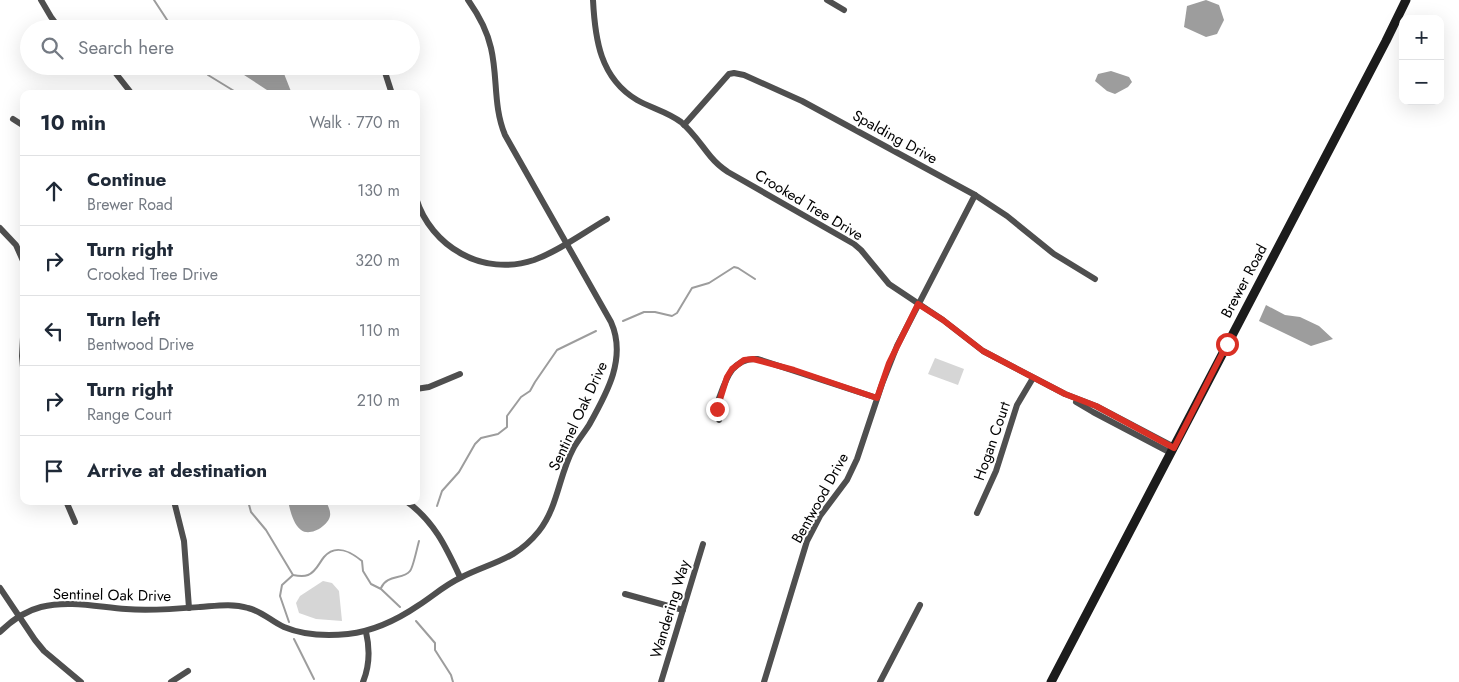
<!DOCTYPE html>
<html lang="en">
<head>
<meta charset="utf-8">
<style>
  body { margin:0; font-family:Jost,sans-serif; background:#f2f2f3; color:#1f2937 }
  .controls { position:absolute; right:15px; top:15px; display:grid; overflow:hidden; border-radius:10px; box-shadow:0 5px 20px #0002 }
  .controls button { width:45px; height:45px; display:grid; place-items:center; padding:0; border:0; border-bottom:1px solid #e0e1e3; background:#fff; color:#1f2937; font:25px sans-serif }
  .stop { position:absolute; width:15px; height:15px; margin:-11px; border:4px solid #d93025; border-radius:50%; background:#fff }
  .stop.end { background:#d93025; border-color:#fff; box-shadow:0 1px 5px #0008 }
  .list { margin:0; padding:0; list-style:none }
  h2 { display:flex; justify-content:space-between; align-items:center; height:65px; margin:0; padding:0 20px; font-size:21px }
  h2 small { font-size:16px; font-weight:400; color:#747a83 }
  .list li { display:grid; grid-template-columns:32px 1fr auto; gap:15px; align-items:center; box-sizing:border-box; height:70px; padding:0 20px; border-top:1px solid #e0e1e3 }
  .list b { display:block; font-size:19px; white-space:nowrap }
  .list p { margin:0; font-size:16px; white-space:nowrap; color:#747a83 }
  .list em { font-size:16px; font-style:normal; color:#747a83 }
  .icon { flex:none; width:28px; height:28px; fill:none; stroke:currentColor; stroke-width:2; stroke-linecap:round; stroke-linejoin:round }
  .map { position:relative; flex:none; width:1459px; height:682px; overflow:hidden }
  .search { position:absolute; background:#fff; box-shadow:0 5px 20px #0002; left:20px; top:20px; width:400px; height:55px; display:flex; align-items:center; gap:12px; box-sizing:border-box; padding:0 18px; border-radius:28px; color:#747a83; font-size:19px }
  .panel { position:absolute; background:#fff; box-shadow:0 5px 20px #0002; left:20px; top:90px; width:400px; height:415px; border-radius:10px }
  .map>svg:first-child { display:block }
</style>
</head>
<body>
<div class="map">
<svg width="1459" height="682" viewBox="0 0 1459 682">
  <rect width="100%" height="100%" fill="#fff"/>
  <g fill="#d6d6d6">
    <polygon points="935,358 964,369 958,385 928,374"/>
    <polygon points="323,581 332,583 339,591 342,621 316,619 299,613 296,603 300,596"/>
  </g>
  <g fill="#9d9d9d">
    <polygon points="1206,0 1219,5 1224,20 1217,34 1206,37 1184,27 1187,6"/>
    <polygon points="281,66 292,94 273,94 241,73 236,67"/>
    <polygon points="1111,71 1129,77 1132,82 1128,87 1115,94 1107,91 1095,81 1098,74"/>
    <polygon points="1266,305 1285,315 1300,317 1319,326 1333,339 1311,346 1259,321"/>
    <path d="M288,501h38c2,5 5,10 4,15 -2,10 -20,21 -29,14 -8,-6 -11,-20 -13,-29z"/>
  </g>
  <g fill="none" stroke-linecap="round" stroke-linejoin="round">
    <g stroke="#9d9d9d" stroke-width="2">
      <polyline points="154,0 173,29"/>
      <polyline points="201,66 208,75 239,94"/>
      <polyline points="623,321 644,312 655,312 672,316 677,313 692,288 709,283 734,267 738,268 755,279"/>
      <path d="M248,501l3,11 15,18 27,45c5,1 10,2 15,0 8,-3 11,-12 16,-18 12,-14 27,-5 38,4l1,10 8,13 10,5 19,18"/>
      <polyline points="437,506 442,491 459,472 475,444 481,438 498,434 507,427 507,416 521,397 530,391 535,382 557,350 596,331"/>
      <path d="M381,588c6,-14 22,-8 29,-17 3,-3 7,-23 9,-30"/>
      <polyline points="416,621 435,643 435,650 451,675 453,682"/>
      <polyline points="289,622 280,596 282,585 293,575"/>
      <polyline points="294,639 314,679"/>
    </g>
    <g stroke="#4f4f4f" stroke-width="6">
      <polyline points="41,0 51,17 60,29"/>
      <path d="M593,0c2,39 7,78 44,100 14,8 31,12 44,22 12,10 20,23 30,35 5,6 11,11 17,15l126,72 7,6 28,34 54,36 40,31 82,43 31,12 78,41"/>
      <polyline points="827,0 844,10"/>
      <polyline points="356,27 358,29"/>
      <polyline points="110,66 132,94"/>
      <polyline points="383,66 392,94"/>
      <polyline points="13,119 24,126"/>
      <polyline points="684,125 729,74 734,73 744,75 802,101 975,195 1007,216 1054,254 1095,279"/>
      <path d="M416,198c15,49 67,79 118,62 25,-9 49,-27 73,-41"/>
      <polyline points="0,228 16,245 24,263"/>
      <polyline points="24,319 22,356 24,379"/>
      <polyline points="416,389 429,387 460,374"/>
      <polyline points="1076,402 1093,412 1171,453"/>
      <path d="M719,420l-2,-11v-5c8,-21 13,-47 41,-45l119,39"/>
      <polyline points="66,501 75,522"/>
      <polyline points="174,501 184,541 189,608"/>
      <path d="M406,501c28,20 40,46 54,76"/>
      <polyline points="977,513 996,471 1017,405 1033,378"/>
      <polyline points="0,588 35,640 44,651 81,682"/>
      <polyline points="625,594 683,610"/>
      <path d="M0,632c11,-11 25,-21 41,-25 28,-7 57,0 85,2 25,2 49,0 74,-2 15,-1 32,-4 48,1 14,3 24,14 36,19 19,8 44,9 64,7 27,-3 49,-14 71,-29 14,-9 26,-20 41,-27 31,-16 55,-17 79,-47 19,-24 20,-56 34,-82 5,-9 11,-16 16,-24 18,-32 38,-67 22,-103l-106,-187c-12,-29 -7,-57 -14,-87 -4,-18 -13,-34 -23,-48"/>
      <polyline points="171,682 188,671"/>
      <path d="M363,682c7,-17 7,-33 3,-50"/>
      <polyline points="661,682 703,544"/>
      <polyline points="764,682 807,541 820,516 847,480 857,459 882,384 897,346 975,195"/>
      <polyline points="880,682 920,605"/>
    </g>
    <polyline stroke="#1c1c1c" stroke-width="9" points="1051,682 1386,41 1406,0"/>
  </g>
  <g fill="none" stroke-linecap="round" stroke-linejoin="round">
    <polyline stroke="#d93025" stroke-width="6" points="717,409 727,377 732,369 744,360 753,359 794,370 877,398 889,363 918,304 943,320 983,351 1065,394 1096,406 1174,448 1227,344"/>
  </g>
  <g text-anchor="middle" stroke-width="4" stroke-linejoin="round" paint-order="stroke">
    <g font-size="15" fill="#000" stroke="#fff">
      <text transform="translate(895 137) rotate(29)" y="5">Spalding Drive</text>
      <text transform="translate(809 205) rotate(31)" y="5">Crooked Tree Drive</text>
      <text transform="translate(1244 281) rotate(-62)" y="5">Brewer Road</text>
      <text transform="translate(578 416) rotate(-65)" y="5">Sentinel Oak Drive</text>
      <text transform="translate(992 441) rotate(-71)" y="5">Hogan Court</text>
      <text transform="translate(820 498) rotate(-61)" y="5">Bentwood Drive</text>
      <text transform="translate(112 595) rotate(1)" y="5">Sentinel Oak Drive</text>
      <text transform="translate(670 609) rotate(-73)" y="5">Wandering Way</text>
    </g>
  </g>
</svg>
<div class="controls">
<button>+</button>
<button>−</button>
</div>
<div class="stop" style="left:1227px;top:344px"></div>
<div class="stop end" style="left:717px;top:409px"></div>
<div class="search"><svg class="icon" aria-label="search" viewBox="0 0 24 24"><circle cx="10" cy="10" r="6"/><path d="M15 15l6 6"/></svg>Search here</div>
<section class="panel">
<h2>10 min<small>Walk · 770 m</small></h2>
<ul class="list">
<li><svg class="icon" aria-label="ahead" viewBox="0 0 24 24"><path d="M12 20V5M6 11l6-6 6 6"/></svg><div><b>Continue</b><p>Brewer Road</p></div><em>130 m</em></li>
<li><svg class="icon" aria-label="right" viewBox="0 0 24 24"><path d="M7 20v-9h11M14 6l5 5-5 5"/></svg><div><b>Turn right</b><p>Crooked Tree Drive</p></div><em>320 m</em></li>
<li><svg class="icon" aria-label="left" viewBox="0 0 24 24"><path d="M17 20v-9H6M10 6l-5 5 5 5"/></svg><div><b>Turn left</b><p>Bentwood Drive</p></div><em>110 m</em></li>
<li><svg class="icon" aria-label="right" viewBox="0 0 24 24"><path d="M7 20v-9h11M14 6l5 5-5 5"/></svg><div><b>Turn right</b><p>Range Court</p></div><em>210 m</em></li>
<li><svg class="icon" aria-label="arrive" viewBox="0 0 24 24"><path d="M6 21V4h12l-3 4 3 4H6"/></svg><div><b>Arrive at destination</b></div></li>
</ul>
</section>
</div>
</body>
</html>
